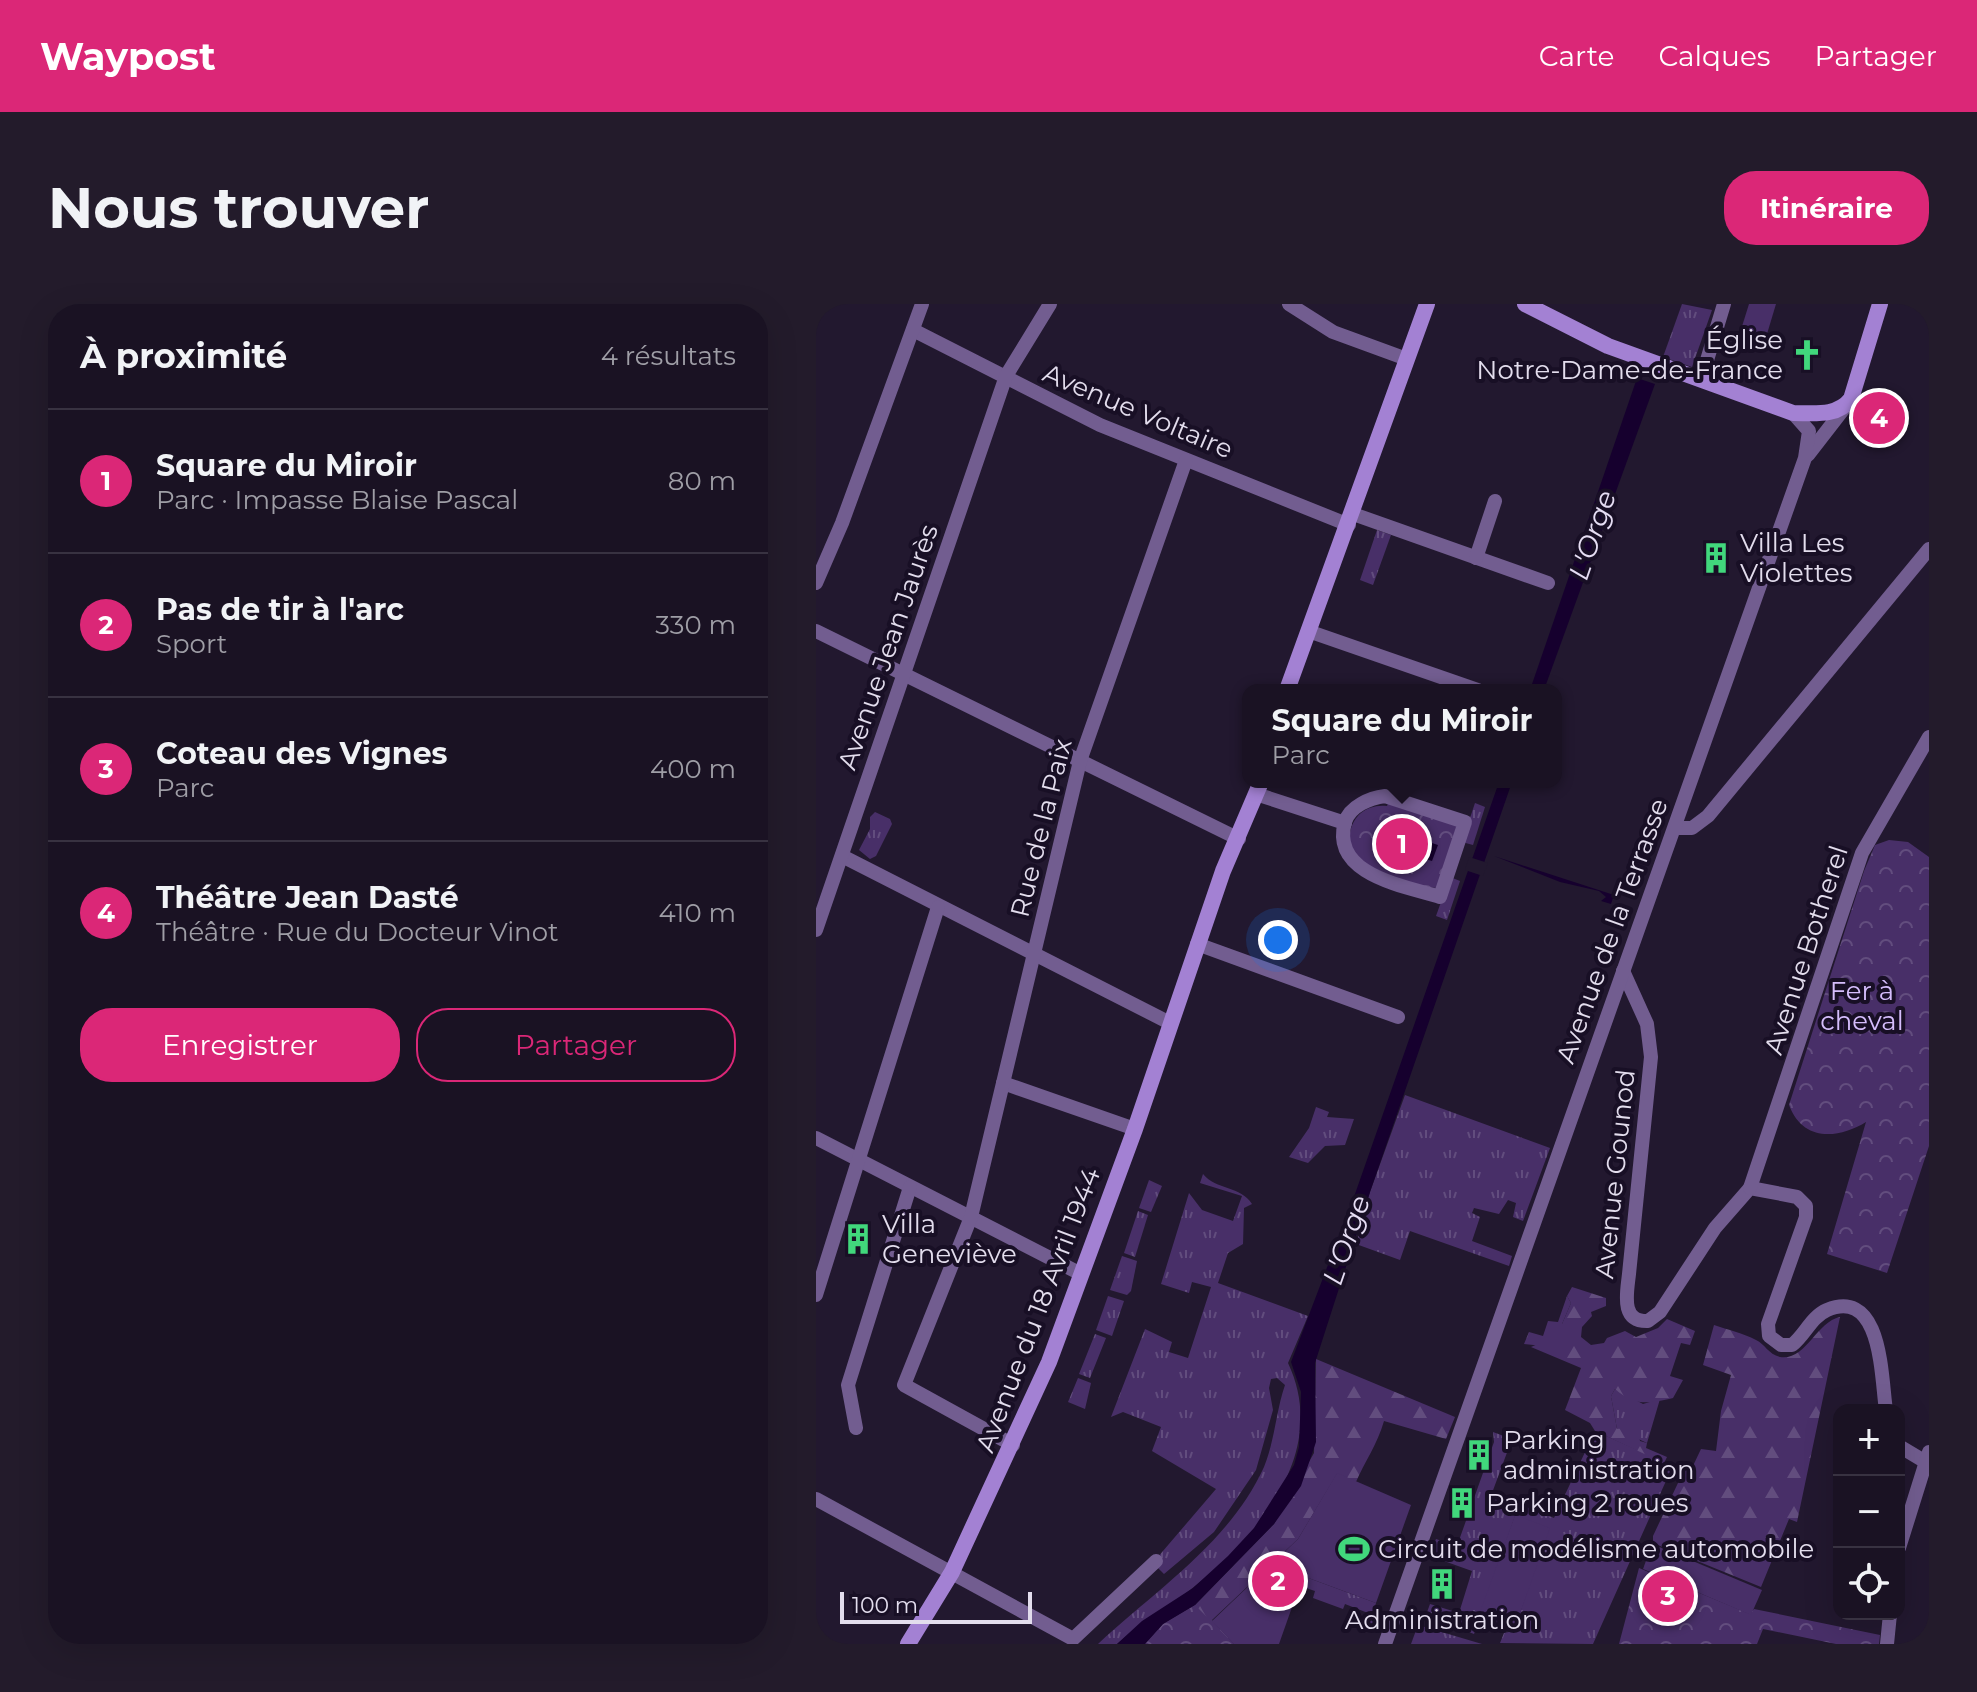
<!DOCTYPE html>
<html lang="fr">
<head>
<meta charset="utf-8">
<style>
  body { margin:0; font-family:Montserrat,sans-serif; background:#231b2b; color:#f1f3f6 }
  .controls { position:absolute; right:24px; bottom:24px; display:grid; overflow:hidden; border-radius:16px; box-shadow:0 8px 32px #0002 }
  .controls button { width:72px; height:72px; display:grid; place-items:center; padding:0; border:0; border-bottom:2px solid #383241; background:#1a1223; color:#f1f3f6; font:40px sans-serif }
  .scale { position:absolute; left:24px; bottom:20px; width:192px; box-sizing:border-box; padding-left:8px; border:4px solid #e3dded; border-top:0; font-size:22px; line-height:28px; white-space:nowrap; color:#e3dded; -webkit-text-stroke:6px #180f25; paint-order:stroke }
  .you { position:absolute; left:462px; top:636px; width:28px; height:28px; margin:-20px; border:6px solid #fff; border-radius:50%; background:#1a73e8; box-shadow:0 0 0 12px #1a73e833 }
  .badge { display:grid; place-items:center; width:52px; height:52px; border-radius:50%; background:#db2777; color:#fff; font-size:26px; font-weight:700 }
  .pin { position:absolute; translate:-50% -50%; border:4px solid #fff; box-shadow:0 2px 8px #0006 }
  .popup { position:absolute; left:426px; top:380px; width:320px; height:104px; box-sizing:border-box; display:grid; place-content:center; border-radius:16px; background:#1a1223; filter:drop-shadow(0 2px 6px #0005); font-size:26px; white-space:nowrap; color:#9f9ea6 }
  .popup b { font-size:30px; color:#f1f3f6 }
  .popup::after { content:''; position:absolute; left:50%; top:100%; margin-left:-16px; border:16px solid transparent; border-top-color:#1a1223 }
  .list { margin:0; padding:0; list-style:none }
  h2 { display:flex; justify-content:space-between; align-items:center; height:104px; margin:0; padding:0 32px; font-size:34px }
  h2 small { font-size:26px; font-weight:400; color:#9f9ea6 }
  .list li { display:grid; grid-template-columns:52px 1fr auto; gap:24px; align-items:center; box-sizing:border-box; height:144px; padding:0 32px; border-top:2px solid #383241 }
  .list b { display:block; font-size:30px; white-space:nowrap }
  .list p { margin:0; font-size:26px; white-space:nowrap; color:#9f9ea6 }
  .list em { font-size:26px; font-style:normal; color:#9f9ea6 }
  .actions { display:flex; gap:16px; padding:24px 32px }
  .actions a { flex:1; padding:18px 0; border:2px solid #db2777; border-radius:32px; text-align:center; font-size:28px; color:#db2777 }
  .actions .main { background:#db2777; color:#fff }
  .icon { flex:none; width:44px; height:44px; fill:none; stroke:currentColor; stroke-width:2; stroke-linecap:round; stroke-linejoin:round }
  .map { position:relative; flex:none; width:1113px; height:1340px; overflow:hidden; border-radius:32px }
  header { display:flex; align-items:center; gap:48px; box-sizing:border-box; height:112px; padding:0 40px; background:#db2777; color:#fff }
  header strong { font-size:38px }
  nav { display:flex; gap:44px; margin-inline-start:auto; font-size:28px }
  .intro { display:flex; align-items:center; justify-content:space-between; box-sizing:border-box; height:192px; padding:0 48px }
  h1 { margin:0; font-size:56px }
  .button { padding:20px 36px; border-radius:32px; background:#db2777; color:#fff; font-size:28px; font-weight:700 }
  main { display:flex; gap:48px; padding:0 48px }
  aside { flex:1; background:#1a1223; border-radius:32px; box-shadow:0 8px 32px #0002 }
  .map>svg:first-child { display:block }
</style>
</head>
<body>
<header>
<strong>Waypost</strong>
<nav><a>Carte</a><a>Calques</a><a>Partager</a></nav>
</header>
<div class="intro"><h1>Nous trouver</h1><a class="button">Itinéraire</a></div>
<main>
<aside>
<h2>À proximité<small>4 résultats</small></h2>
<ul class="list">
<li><span class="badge">1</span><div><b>Square du Miroir</b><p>Parc · Impasse Blaise Pascal</p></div><em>80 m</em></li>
<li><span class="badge">2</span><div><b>Pas de tir à l'arc</b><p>Sport</p></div><em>330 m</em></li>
<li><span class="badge">3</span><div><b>Coteau des Vignes</b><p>Parc</p></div><em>400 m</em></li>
<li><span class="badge">4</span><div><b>Théâtre Jean Dasté</b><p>Théâtre · Rue du Docteur Vinot</p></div><em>410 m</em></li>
</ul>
<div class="actions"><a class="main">Enregistrer</a><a>Partager</a></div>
</aside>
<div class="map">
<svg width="1113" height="1340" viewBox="0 0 1113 1340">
  <defs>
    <pattern id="grass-tufts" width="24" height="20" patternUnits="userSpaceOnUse" patternTransform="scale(2)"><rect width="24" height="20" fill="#482f68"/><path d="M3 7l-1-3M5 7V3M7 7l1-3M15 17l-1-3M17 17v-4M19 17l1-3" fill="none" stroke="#624d7e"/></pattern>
    <pattern id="forest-firs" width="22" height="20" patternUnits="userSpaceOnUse" patternTransform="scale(2)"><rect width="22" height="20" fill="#482f68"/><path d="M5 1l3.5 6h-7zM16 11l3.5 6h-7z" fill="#624d7e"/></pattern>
    <pattern id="park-crowns" width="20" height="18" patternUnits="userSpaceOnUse" patternTransform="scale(2)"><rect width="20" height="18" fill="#482f68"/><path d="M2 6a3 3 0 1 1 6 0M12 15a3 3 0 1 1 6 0" fill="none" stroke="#624d7e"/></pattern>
  </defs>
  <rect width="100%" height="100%" fill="#22182f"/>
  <g fill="url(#grass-tufts)">
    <polygon points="866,0 896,6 876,63 847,53"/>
    <polygon points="561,226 575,231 557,281 544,276"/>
    <polygon points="659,499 669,503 657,541 646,538"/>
    <polygon points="59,508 74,515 76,520 60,552 54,555 43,546 54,525 54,513"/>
    <polygon points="634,573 644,577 631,616 620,612"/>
    <polygon points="589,791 734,844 707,917 697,913 700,899 692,896 683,910 658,904 656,909 664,913 656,937 696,952 693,962 594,927 584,956 540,940 554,888"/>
    <polygon points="500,803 513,808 511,813 538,815 529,841 509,842 492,859 473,853 493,824"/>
    <path d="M387,870c13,16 38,12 49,30l-8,4 -1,36 -15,9 -10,30 90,33 -20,47c42,89 -29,173 -98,227 -24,19 -50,33 -73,54h-19c59,-55 132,-102 166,-177 11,-27 12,-56 21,-82l-8,-7 -6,1 -2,9 4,22 -17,60 -42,62 -50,42 -7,-7v-9l59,-69 -64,-38 9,-24 -38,-15 -12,5 34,-88 27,13 -3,10 19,6 23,-71 -19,-5 -3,11 -28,-9 28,-91 13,17 31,11 9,-25 -42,-13z"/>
    <polygon points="333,876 346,882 335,908 323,904"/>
    <polygon points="322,907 332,911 319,953 308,949"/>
    <polygon points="306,952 321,957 315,987 311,991 294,986"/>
    <polygon points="292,992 308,997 296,1032 280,1026"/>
    <polygon points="751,992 755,999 746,1020 746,1044 708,1040 713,1028 727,1032 732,1017 742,1018"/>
    <polygon points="279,1030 290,1034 274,1074 263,1070"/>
    <polygon points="262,1074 275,1079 269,1105 252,1098"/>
    <polygon points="799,1085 827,1100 844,1095 831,1139 801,1125 795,1092"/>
    <polygon points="779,1127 848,1158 858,1159 777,1340 684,1339 688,1329 698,1327 732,1224 699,1212 658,1330 610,1311 614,1300 643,1309 656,1267 614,1252 620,1235 641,1242 678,1138 677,1128 696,1135 676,1189 738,1214"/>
    <polygon points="487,1272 560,1299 558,1305 568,1309 564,1319 551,1320 552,1309 529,1300 527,1305 497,1294 499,1287 484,1282"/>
    <polygon points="602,1321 666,1340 595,1340"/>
  </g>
  <g fill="url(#forest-firs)">
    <path d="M756,983l34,11v8l-15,6 1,4 -10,11 -1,10 10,8 13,-2 3,-5 18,-7 11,6 22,-9 9,-9 28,12 -5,14 -9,-2 -11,33 13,4 -10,18c-26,6 -38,8 -58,-9l-4,7 6,33 14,-2 7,4 2,10 7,2 -1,5 21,9 -3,6 -69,-32 -5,-8 -25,-13 16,-42 -50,-21 9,-4 22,4v-23l9,-21 -4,-7z"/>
    <path d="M1024,1013l-43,205 -8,-3 -28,68 -108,-44v-7l33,-70 6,2 9,-19 15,2 5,-40 10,-36 -28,-10 11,-40c14,5 29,8 42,15 9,4 12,14 24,17 26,4 36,-35 60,-40z"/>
    <path d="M500,1055l139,58 -9,22 -62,-18c-7,24 -19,40 -29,63l-18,-10 -39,65 -86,81 22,24h-89l18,-20 32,-19 79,-81 40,-71z"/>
  </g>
  <g fill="url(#park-crowns)">
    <path d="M573,497l68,24 -20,63c-15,-1 -56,-11 -68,-19 -33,-19 -21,-67 18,-63z"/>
    <path d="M1073,536l19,2 21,15v289l-42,127 -60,-19 39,-132c-28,17 -63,20 -77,-17l75,-234 11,-26z"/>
    <polygon points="823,1264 934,1310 938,1305 1064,1331 1063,1340 1020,1340 947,1325 941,1340 803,1340"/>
    <polygon points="379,1301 418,1340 329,1340 347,1320"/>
  </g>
  <g fill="#482f68">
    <polygon points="933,0 960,0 948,40 923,32"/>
    <polygon points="521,1169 595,1201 560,1299 487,1272 463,1340 418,1340 396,1317 482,1235"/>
    <polygon points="699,1211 734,1224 698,1327 662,1314"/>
    <polygon points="836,1240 946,1286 935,1311 827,1265"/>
  </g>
  <g fill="#16002e">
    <polygon points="821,74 839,80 728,386 714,386"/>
    <polygon points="683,478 696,478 554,888 499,1059 500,1138 485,1182 458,1220 379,1301 347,1320 329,1340 301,1340 326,1317 377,1284 412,1252 438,1224 478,1161 483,1143 485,1088 475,1058 539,890"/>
    <polygon points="576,526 622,541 616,557 570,543"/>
    <polygon points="678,552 798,591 795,600 785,597 790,593 783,587 744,578"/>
  </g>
  <polygon fill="#22182f" points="653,553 672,559 667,572 649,566"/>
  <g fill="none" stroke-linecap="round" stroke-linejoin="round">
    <g stroke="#725d90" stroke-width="14">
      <polyline points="473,0 517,28 588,54"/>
      <polyline points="97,26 284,121 533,221"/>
      <polyline points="885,76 908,0"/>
      <polyline points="992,151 1030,102"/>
      <polyline points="537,210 732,279"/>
      <polyline points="660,254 679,197"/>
      <polyline points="0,279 26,219 106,0"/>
      <polyline points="0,327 423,535"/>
      <polyline points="492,327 662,386"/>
      <polyline points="440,490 529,519"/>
      <path d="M569,492l80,26 -25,75c-35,-11 -110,-22 -95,-75 5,-16 25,-24 40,-26z"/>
      <polyline points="859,524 876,524 892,512 1113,245"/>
      <polyline points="26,552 354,719"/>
      <polyline points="0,626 190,72 234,0"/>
      <polyline points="381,640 582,713"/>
      <path d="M807,667l24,53 4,33 -22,217c-2,19 -9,48 19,47l12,-9 55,-84 35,-40 47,9 9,9v11l-38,107 1,12 12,9h11c13,-10 19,-28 35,-35 56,-23 54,69 59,100"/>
      <polyline points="187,779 319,825"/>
      <polyline points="0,834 265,970"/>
      <polyline points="934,884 1046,549 1113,433"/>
      <polyline points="0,991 122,603"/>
      <polyline points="40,1124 32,1081 94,883"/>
      <polyline points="197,1141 88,1081 155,913 264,457 370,156"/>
      <polyline points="1083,1142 1113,1160"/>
      <polyline points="0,1195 257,1335 340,1257"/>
      <polyline points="1083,1244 1113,1148"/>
      <polyline points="569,1340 989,154 993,127 977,109"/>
      <polyline points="1071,1340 1074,1310"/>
    </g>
    <g stroke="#a381d3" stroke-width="16">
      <path d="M709,0l83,42 185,67c21,0 44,4 58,-14l29,-95"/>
      <polyline points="471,386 611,0"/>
      <polyline points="92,1340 136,1268 233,1058 319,825 407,567 445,478"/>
    </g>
  </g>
  <defs>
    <symbol id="church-bare" viewBox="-9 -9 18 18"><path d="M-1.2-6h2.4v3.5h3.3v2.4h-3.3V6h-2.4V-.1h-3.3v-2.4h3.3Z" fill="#41d77c" stroke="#180f25" stroke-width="2.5" paint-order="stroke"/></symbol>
    <symbol id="building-bare" viewBox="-9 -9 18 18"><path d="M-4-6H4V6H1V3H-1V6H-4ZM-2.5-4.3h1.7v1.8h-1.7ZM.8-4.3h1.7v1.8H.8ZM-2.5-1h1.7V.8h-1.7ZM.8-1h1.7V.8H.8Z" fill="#41d77c" stroke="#180f25" stroke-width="2.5" paint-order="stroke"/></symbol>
    <symbol id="stadium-bare" viewBox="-9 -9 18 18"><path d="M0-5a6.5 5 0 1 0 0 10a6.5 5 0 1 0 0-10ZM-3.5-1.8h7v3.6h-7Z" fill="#41d77c" stroke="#180f25" stroke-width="2.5" paint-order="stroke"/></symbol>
  </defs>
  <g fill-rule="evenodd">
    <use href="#church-bare" x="969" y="29" width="44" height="44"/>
    <use href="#building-bare" x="878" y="232" width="44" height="44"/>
    <use href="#building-bare" x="20" y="913" width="44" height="44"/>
    <use href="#building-bare" x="641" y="1129" width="44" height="44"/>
    <use href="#building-bare" x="624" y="1177" width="44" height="44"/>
    <use href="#stadium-bare" x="516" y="1223" width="44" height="44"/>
    <use href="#building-bare" x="604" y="1258" width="44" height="44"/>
  </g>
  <g text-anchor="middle" stroke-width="8" stroke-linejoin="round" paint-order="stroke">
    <g font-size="26" fill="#e3dded" stroke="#180f25" text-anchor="start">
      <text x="967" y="45" text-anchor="end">Église<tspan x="967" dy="30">Notre-Dame-de-France</tspan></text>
      <text x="924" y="248">Villa Les<tspan x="924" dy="30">Violettes</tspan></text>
      <text x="66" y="929">Villa<tspan x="66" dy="30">Geneviève</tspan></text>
      <text x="687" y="1145">Parking<tspan x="687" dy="30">administration</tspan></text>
      <text x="670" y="1208">Parking 2 roues</text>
      <text x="562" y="1254">Circuit de modélisme automobile</text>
      <text x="626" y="1325" text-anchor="middle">Administration</text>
    </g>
    <g font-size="26" fill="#e3dded" stroke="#180f25">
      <text transform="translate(322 107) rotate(23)" y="9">Avenue Voltaire</text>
      <text transform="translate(72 343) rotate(-71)" y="9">Avenue Jean Jaurès</text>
      <text transform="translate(225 524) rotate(-76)" y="9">Rue de la Paix</text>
      <text transform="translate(796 627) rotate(-70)" y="9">Avenue de la Terrasse</text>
      <text transform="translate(990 646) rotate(-72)" y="9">Avenue Botherel</text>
      <text transform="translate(799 870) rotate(-84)" y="9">Avenue Gounod</text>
      <text transform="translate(222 1006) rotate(-69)" y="9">Avenue du 18 Avril 1944</text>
    </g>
    <g font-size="26" fill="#d5bdfc" stroke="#180f25">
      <text x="1046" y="696">Fer à<tspan x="1046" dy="30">cheval</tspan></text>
    </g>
    <g font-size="28" font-style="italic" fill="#e6def4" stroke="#180f25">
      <text transform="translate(776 231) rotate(-71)" y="10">L'Orge</text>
      <text transform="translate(530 936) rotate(-71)" y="10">L'Orge</text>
    </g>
  </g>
</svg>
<div class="controls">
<button>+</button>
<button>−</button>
<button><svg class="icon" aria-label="locate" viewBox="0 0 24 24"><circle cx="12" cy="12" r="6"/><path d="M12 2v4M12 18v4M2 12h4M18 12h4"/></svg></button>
</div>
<div class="scale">100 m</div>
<div class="you"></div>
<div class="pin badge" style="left:586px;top:540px">1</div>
<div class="popup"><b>Square du Miroir</b>Parc</div>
<div class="pin badge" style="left:462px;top:1277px">2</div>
<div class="pin badge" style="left:852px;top:1292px">3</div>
<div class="pin badge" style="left:1063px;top:114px">4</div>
</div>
</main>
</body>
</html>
